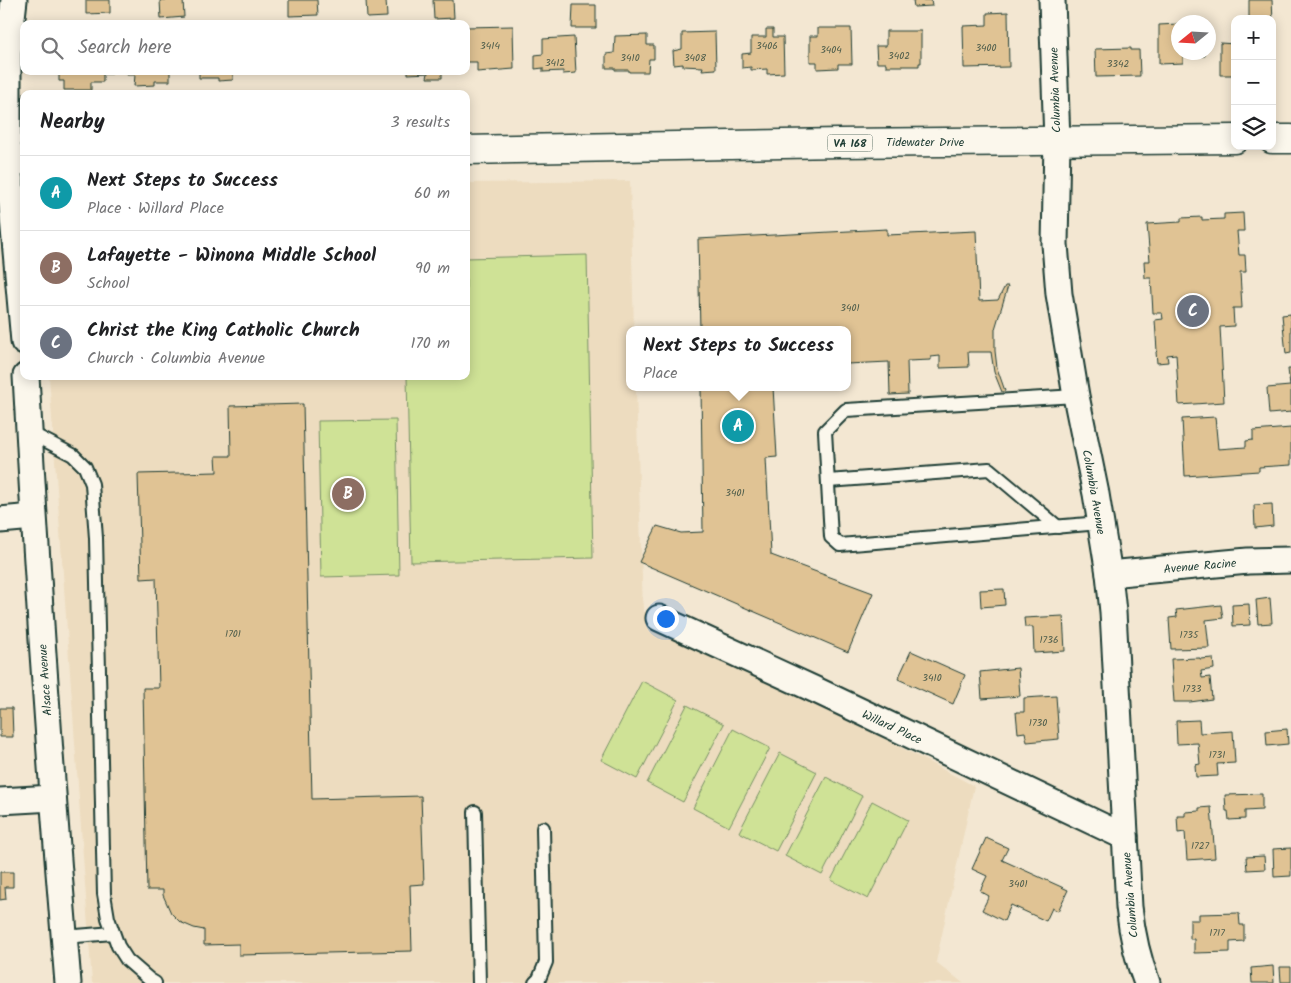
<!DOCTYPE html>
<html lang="en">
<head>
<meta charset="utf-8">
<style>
  body { margin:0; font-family:Kalam,sans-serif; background:#f6f6f6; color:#202124 }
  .controls { position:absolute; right:15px; top:15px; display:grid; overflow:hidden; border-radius:10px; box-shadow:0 2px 12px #0003 }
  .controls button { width:45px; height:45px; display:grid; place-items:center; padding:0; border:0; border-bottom:1px solid #e0e0e0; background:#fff; color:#202124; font:25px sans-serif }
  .compass { position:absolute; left:1171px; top:15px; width:45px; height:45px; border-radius:50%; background:#fff; box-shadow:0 2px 12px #0003; rotate:252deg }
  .you { position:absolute; left:665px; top:618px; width:18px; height:18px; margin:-12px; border:4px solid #fff; border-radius:50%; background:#1a73e8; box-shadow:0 0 0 8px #1a73e833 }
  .badge { display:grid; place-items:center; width:32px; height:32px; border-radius:50%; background:#d1495b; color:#fff; font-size:16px; font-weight:700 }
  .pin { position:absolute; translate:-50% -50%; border:2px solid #fff; box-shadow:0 1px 5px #0006 }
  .popup { position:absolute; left:626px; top:326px; width:225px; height:65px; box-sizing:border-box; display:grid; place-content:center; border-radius:10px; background:#fff; filter:drop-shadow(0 1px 4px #0005); font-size:16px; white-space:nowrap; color:#757577 }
  .popup b { font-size:19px; color:#202124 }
  .popup::after { content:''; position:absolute; left:50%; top:100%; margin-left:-10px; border:10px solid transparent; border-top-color:#fff }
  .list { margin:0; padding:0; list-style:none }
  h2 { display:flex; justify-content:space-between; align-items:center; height:65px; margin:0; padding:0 20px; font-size:21px }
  h2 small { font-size:16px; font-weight:400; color:#757577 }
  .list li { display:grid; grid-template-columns:32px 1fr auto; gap:15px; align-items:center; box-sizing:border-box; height:75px; padding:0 20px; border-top:1px solid #e0e0e0 }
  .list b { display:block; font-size:19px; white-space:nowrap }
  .list p { margin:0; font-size:16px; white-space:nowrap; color:#757577 }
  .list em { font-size:16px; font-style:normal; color:#757577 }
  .icon { flex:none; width:28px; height:28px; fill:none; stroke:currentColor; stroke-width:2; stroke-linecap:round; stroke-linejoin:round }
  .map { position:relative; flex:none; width:1291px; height:983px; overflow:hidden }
  .search { position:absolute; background:#fff; box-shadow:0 2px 12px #0003; left:20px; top:20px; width:450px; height:55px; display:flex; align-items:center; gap:12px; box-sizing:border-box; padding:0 18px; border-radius:10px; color:#757577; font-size:19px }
  .panel { position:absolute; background:#fff; box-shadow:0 2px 12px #0003; left:20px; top:90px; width:450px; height:290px; border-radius:10px }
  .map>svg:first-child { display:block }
</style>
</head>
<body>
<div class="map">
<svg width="1291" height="983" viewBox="0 0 1291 983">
  <rect width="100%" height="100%" fill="#f3e7d2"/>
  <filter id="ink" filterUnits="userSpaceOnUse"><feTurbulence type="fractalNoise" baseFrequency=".02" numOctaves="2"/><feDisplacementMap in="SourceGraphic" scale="10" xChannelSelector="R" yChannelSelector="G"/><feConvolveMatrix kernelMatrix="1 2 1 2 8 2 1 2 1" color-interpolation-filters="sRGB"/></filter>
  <g filter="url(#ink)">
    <polygon fill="#eddcbf" points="630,181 634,330 629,330 629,387 636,387 643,611 974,786 936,962 963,983 92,983 49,376 466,376 466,183"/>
    <g fill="#cfe296" stroke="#779065">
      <polygon points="587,255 593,558 411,562 407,376 466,376 466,258"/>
      <polygon points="396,420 399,575 321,577 318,421"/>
      <polygon points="642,681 678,700 637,779 601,760"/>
      <polygon points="687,705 724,724 683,802 647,783"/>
      <polygon points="733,729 770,748 729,827 693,808"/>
      <polygon points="780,753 817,772 776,851 739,832"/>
      <polygon points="826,777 862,796 822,875 785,856"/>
      <polygon points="872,801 908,820 868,899 831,880"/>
    </g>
    <g fill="#e0c394" stroke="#1f3d34">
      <polygon points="86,0 110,0 110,13 86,14"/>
      <polygon points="160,0 183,0 184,17 161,19"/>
      <polygon points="289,0 317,0 318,15 289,16"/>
      <polygon points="366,0 386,0 387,17 367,18"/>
      <polygon points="433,0 453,0 454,18 434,19"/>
      <polygon points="913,0 931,0 932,6 914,7"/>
      <polygon points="1249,0 1272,0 1273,22 1272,19 1249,19"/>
      <polygon points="573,5 596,5 596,28 572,28"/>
      <polygon points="1008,12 1009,67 964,68 963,26 987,25 987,13"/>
      <polygon points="1178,24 1178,52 1205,52 1205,56 1183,56 1183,63 1159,64 1159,25"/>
      <polygon points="513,26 514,69 477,72 477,62 466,62 466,27"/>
      <polygon points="818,28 851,28 852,64 838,64 838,68 817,69 817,62 810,62 810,36 818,36"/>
      <polygon points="766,29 773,29 773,37 783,37 784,73 767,74 767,69 751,70 751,67 742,68 742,54 751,53 751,37 766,37"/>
      <polygon points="886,31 921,31 921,63 919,63 919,66 886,66 886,63 877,63 876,46 886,46"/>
      <polygon points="715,32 716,69 702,70 703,67 683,66 683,64 674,65 673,51 682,49 682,33"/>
      <polygon points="647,35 647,45 654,45 654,59 649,59 648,72 629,72 629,70 615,70 615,68 606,68 606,54 614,53 615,36"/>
      <polygon points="574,37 576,73 563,74 563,71 543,72 543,68 535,69 535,55 543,54 543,39"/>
      <polygon points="1220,43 1235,44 1235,75 1220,75"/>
      <polygon points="1131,48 1131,50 1139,50 1140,76 1096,77 1095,49"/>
      <polygon points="59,71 113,71 112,74 103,74 103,82 91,82 91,90 64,90 64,81 59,81"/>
      <polygon points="127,71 170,71 170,81 155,81 155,85 134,86 135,75 127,75"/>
      <polygon points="199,71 233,71 233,80 218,81 218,78 199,78"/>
      <polygon points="408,71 442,71 442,78 427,78 428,73 408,74"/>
      <polygon points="1243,213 1244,231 1237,231 1239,255 1245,255 1246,272 1240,272 1242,308 1233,308 1234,326 1220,327 1224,402 1179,405 1176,354 1167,355 1168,362 1157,363 1156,352 1157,351 1155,320 1163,319 1162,313 1153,313 1151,278 1145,278 1144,261 1150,261 1147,224 1181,222 1181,218 1202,217 1202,220 1224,219 1224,214"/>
      <polygon points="887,229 887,235 976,231 979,301 998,300 1005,286 1008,286 995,329 995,351 997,368 1005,391 1002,392 994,372 991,352 968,352 969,367 940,368 940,356 931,357 931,360 907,361 908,394 890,395 889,362 847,364 847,330 700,330 698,239"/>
      <polygon points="1291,314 1291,353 1286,354 1282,315"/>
      <polygon points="1288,369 1291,369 1291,412 1269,414 1267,388 1290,386"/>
      <polygon points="701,387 773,387 777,457 766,458 771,555 873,593 848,652 639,562 657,526 681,533 703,532"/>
      <polygon points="303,404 312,799 421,796 424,884 410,885 412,951 239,955 239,944 204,945 204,930 194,928 180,922 171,913 163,895 163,890 147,890 143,688 159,688 156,578 141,579 138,474 217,472 216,456 231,456 230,406"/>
      <polygon points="1215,417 1218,449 1246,447 1246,441 1253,440 1253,431 1291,428 1291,465 1259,467 1259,471 1185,476 1182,419"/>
      <polygon points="1272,504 1273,526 1255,528 1254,505"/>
      <polygon points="1004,589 1005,605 981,607 980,590"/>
      <polygon points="1270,598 1272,623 1258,624 1256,600"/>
      <polygon points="1249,604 1250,625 1233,626 1232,605"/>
      <polygon points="1221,605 1223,618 1206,620 1209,648 1171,649 1169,618 1177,617 1176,610"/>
      <polygon points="1063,616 1065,651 1034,653 1033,627 1025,627 1024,618"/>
      <polygon points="911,651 965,675 953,704 898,679"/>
      <polygon points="1200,658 1200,659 1213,658 1214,669 1201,671 1202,678 1210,677 1212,699 1190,702 1174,702 1171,659"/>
      <polygon points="1018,668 1020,696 982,699 980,672"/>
      <polygon points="1056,696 1059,739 1027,742 1025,732 1018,733 1016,712 1024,712 1024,698"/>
      <polygon points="0,708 12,708 13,737 0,737"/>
      <polygon points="1199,720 1200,733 1233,731 1235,763 1217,764 1218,776 1196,777 1195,765 1200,764 1198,743 1177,744 1176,721"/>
      <polygon points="1287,729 1288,744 1267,746 1266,731"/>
      <polygon points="1262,794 1262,810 1245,811 1245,819 1229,820 1228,811 1226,811 1225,795"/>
      <polygon points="1211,807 1215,858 1187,860 1185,832 1178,833 1177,816 1185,816 1185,812 1199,811 1199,808"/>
      <polygon points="986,838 1008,848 1002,860 1068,890 1058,911 1052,908 1046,921 1011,905 1004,921 982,910 989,896 980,891 987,876 972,869"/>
      <polygon points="1291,848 1291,876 1274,877 1273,849"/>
      <polygon points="1264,856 1265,869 1247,870 1246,857"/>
      <polygon points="0,872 13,872 13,887 5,887 6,899 0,900"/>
      <polygon points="1239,913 1240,925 1244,925 1244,941 1230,942 1230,952 1194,953 1194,939 1190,939 1190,920 1199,920 1199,914"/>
      <polygon points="1273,966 1274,983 1252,983 1251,968"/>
      <polygon points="1280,967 1291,967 1291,982 1281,982"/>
    </g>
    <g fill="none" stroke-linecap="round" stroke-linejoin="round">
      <defs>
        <g id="lane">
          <polyline points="1076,396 846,410 825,431 831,537 840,545 1100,523"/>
          <polyline points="29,432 73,455 85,467 92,484 96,538 104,894 108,918 118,946 127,960 150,980 155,983"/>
          <polyline points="828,481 989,469 1058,527"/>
          <polyline points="475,812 479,983"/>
          <polyline points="64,937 113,933"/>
          <polyline points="535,983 539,979 546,962 543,828"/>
        </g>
        <g id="street">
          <polyline points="14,0 8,52 8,161 24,342"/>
          <path d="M1052,0l5,141 -2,103 4,50 17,102 20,98 13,80 4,38 16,295c3,26 8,51 18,76"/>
          <path d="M26,376c11,203 25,405 42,607"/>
          <polyline points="0,520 33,517"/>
          <polyline points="1109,574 1248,561 1291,560"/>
          <polyline points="659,618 820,692 1125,837"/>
          <polyline points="0,801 53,798"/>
        </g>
        <g id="highway">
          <polyline points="1272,139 1291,139"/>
          <polyline points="466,150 839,143 1235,139"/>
          <polyline points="0,161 24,160"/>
        </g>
      </defs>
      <use href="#lane" stroke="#1f3d34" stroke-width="16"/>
      <use href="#street" stroke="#1f3d34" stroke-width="29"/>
      <use href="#highway" stroke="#1f3d34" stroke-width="31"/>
      <use href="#lane" stroke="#fbf7ec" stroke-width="12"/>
      <use href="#street" stroke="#fbf7ec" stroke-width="25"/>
      <use href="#highway" stroke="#fbf7ec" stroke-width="28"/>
    </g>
  </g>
  <g text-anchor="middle" stroke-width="4" stroke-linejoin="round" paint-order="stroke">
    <g font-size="10" fill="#4f5e4c">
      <text x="490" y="49">3414</text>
      <text x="767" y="49">3406</text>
      <text x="986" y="51">3400</text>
      <text x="831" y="53">3404</text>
      <text x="899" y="59">3402</text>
      <text x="630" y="61">3410</text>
      <text x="695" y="61">3408</text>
      <text x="555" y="66">3412</text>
      <text x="1118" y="67">3342</text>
      <text x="850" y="311">3401</text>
      <text x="735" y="496">3401</text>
      <text x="233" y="637">1701</text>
      <text x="1189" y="638">1735</text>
      <text x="1049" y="643">1736</text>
      <text x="932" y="681">3410</text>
      <text x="1192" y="692">1733</text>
      <text x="1038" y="726">1730</text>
      <text x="1217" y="758">1731</text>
      <text x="1200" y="849">1727</text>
      <text x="1018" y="887">3401</text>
      <text x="1217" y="936">1717</text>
    </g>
    <rect fill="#fbf7ec" stroke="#61756b" stroke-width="1" x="827.5" y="134.5" width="45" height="17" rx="4"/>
    <g font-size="11" font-weight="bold" fill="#1f3d34">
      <text x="850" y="147">VA 168</text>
    </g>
    <g font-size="12" fill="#1f3d34" stroke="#fbf7ec">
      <text transform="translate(1055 90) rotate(-92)" y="4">Columbia Avenue</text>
      <text x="925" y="146">Tidewater Drive</text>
      <text transform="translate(1094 492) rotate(80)" y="4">Columbia Avenue</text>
      <text transform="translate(1200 566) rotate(-5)" y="4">Avenue Racine</text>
      <text transform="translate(45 680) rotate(-94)" y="4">Alsace Avenue</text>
      <text transform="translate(892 727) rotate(25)" y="4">Willard Place</text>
      <text transform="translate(1130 895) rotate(-95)" y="4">Columbia Avenue</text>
    </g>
  </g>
</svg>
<div class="controls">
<button>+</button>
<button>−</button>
<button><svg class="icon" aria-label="layers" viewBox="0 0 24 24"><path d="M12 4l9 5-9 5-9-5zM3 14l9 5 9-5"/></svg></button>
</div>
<svg class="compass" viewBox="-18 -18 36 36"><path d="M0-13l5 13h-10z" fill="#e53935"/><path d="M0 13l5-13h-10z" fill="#757577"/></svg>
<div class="you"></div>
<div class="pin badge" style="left:738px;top:426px;background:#0f9aa8">A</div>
<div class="popup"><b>Next Steps to Success</b>Place</div>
<div class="pin badge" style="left:348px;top:494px;background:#8d6e63">B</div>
<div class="pin badge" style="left:1193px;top:311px;background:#6b7280">C</div>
<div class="search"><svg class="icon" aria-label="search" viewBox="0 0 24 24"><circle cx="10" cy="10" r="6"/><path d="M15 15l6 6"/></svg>Search here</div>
<section class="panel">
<h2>Nearby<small>3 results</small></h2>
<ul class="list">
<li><span class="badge" style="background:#0f9aa8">A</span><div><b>Next Steps to Success</b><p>Place · Willard Place</p></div><em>60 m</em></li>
<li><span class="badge" style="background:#8d6e63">B</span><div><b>Lafayette - Winona Middle School</b><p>School</p></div><em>90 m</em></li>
<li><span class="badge" style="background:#6b7280">C</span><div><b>Christ the King Catholic Church</b><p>Church · Columbia Avenue</p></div><em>170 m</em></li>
</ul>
</section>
</div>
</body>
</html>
